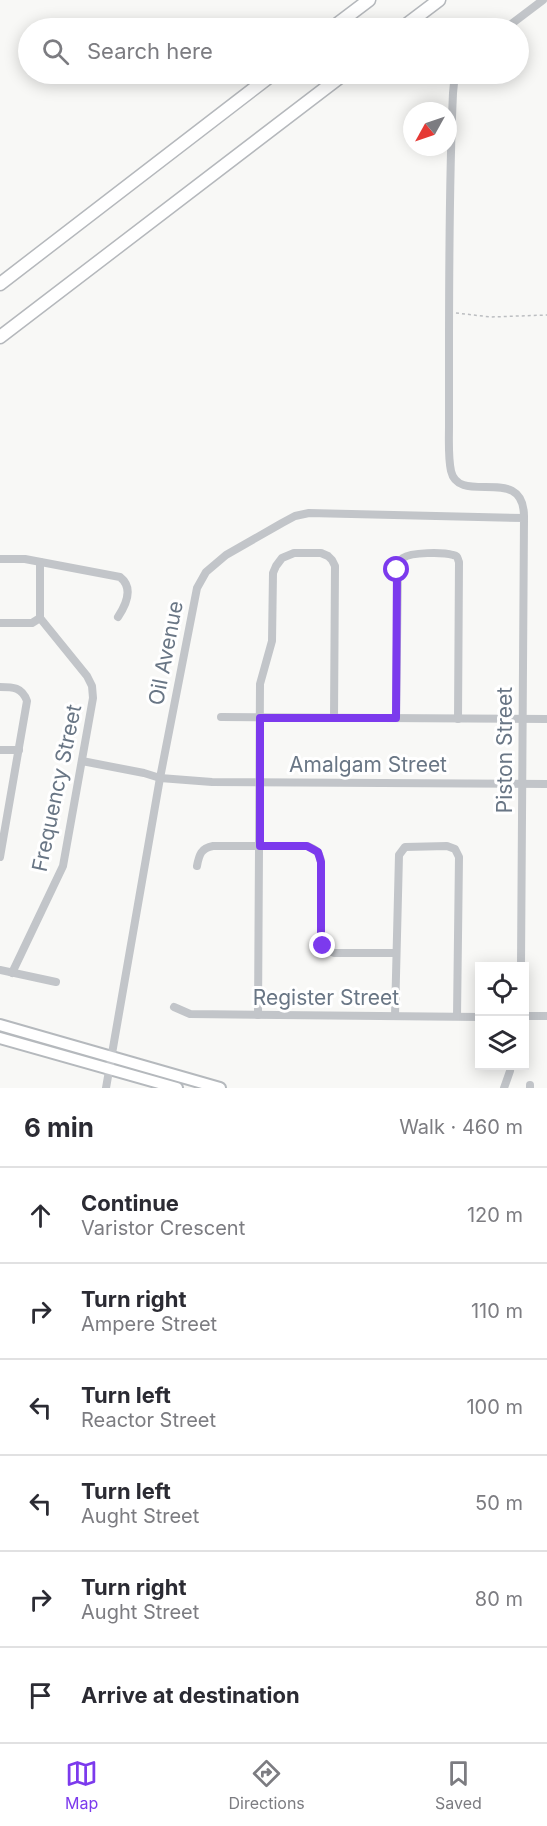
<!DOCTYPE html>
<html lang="en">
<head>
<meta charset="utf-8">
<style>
  body { margin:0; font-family:Inter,sans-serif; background:#f7f7f7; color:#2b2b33 }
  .controls { position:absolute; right:18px; bottom:18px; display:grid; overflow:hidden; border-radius:0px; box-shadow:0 3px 15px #0003 }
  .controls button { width:54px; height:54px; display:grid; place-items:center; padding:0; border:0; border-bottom:2px solid #e1e1e2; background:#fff; color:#2b2b33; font:30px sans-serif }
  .compass { position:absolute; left:403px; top:102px; width:54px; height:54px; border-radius:50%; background:#fff; box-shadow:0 3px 15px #0003; rotate:230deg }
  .stop { position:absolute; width:18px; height:18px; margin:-14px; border:4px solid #7c3aed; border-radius:50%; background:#fff }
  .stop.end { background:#7c3aed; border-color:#fff; box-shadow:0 2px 6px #0008 }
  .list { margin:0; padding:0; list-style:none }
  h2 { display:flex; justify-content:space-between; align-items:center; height:78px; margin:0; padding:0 24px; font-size:26px }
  h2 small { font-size:20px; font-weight:400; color:#7c7c81 }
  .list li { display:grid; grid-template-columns:39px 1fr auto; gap:18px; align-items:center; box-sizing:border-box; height:96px; padding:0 24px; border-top:2px solid #e1e1e2 }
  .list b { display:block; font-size:22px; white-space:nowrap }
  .list p { margin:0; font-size:20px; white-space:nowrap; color:#7c7c81 }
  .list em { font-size:20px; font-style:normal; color:#7c7c81 }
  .icon { flex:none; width:33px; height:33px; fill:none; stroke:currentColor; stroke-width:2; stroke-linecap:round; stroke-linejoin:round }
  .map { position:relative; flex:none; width:547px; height:1088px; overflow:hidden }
  .search { position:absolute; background:#fff; box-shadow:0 3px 15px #0003; left:18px; right:18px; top:18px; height:66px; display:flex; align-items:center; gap:15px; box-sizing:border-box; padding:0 21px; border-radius:33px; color:#7c7c81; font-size:22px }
  .sheet { height:654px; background:#fff }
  nav { display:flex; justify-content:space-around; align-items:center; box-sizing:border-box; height:84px; border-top:2px solid #e1e1e2; background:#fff; font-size:16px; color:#7c7c81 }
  nav a { display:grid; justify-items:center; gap:3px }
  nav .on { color:#7c3aed }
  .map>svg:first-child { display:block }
</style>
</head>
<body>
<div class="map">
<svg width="547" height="1088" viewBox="0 0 547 1088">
  <rect width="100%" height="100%" fill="#f8f8f6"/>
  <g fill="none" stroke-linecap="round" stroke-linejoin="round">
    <defs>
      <g id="major">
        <polyline points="0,1025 220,1088"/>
        <polyline points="0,1038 177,1088"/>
      </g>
      <g id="highway">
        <polyline points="332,28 369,0"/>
        <polyline points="402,28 439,0"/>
        <polyline points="0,284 273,74"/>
        <polyline points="0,337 344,74"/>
      </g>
    </defs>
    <use href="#major" stroke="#b5b9bd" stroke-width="14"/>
    <use href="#highway" stroke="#b5b8bc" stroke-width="15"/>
    <polyline stroke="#bcbec1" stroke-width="1.5" stroke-dasharray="3 3" stroke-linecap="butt" points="456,313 491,317 547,315"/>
    <g stroke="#c2c5c9" stroke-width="8">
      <polyline points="506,28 543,0"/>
      <path d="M457,74l-3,9 -1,10c-4,88 -4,176 -4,264 0,23 0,46 0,69 0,14 -1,31 2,45 8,36 74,-9 73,47"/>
      <path d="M0,559h25l95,18c14,11 6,28 -2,40"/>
      <polyline points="0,623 32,623 40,618"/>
      <path d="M0,687c13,0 22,0 27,14l-27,156"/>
      <polyline points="221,717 547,719"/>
      <path d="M396,718l2,-152c2,-4 1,-5 5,-8 8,-6 40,-6 50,-3 5,1 4,2 6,7l-1,157"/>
      <polyline points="0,750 19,750"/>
      <polyline points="82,761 144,773 160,778 212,782 547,784"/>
      <path d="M197,866c2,-11 4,-18 16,-20h94c9,3 13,7 14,16v77l5,10 8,4h61"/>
      <polyline points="0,970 56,982"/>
      <polyline points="12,973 63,866 93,698 92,686 87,676 40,618 40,562"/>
      <polyline points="174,1007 190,1014 480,1017"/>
      <polyline points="258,1015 260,684 272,641 273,573 276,566 282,558 294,553 321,553 328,556 332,560 335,566 334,718"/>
      <polyline points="395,1016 399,855 405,847 447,846 455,849 459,857 457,1016"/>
      <polyline points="524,1016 547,1016"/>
      <polyline points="106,1088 160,778 197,588 206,572 226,555 282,523 295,516 309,513 524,518 521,966"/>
      <polyline points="504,1088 510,1071"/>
      <polyline points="530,1088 530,1085"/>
    </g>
    <use href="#major" stroke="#fff" stroke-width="10"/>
    <use href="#highway" stroke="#fff" stroke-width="12"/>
  </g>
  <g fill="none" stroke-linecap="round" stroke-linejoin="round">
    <polyline stroke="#7c3aed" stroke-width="8" points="323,946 321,939 321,862 318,852 307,846 260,846 260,718 396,718 397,570"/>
  </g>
  <g text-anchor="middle" stroke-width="6" stroke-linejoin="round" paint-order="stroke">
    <g font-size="21" fill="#697685" stroke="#fff">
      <text transform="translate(166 653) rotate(-79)" y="7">Oil Avenue</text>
      <text transform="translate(505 750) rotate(-90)" y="7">Piston Street</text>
      <text x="368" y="772">Amalgam Street</text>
      <text transform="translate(57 788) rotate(-78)" y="7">Frequency Street</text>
      <text x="326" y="1005">Register Street</text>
    </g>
  </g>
</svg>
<div class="controls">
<button><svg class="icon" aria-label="locate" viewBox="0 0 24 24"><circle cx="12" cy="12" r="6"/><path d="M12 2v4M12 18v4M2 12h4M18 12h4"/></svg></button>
<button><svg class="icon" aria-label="layers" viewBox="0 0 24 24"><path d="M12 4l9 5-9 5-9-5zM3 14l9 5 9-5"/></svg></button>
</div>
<svg class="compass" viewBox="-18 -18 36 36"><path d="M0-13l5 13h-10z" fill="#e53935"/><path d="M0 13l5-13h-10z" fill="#7c7c81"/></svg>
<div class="stop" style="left:397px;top:570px"></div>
<div class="stop end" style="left:323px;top:946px"></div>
<div class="search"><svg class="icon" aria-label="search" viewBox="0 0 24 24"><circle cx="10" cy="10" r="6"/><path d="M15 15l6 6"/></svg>Search here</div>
</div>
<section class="sheet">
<h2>6 min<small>Walk · 460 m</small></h2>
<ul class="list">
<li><svg class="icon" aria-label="ahead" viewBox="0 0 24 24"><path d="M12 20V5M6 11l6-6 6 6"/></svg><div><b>Continue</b><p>Varistor Crescent</p></div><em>120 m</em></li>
<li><svg class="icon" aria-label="right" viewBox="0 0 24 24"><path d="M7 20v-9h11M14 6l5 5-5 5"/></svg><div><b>Turn right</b><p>Ampere Street</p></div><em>110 m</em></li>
<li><svg class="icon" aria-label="left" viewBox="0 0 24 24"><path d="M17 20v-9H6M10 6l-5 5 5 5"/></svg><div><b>Turn left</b><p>Reactor Street</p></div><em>100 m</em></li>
<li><svg class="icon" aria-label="left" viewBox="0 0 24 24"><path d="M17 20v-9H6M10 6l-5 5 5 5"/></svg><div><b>Turn left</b><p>Aught Street</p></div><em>50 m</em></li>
<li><svg class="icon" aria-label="right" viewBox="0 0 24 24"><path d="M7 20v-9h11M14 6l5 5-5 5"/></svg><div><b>Turn right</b><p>Aught Street</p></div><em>80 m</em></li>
<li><svg class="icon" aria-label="arrive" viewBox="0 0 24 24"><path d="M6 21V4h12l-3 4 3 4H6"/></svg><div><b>Arrive at destination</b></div></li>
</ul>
</section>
<nav>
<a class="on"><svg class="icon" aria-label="map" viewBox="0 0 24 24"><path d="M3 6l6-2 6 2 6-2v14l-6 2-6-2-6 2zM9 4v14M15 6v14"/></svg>Map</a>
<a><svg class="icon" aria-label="directions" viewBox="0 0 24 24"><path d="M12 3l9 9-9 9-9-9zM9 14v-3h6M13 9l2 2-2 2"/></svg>Directions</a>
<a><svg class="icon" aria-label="saved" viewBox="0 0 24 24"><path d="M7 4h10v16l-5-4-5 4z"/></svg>Saved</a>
</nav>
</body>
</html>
